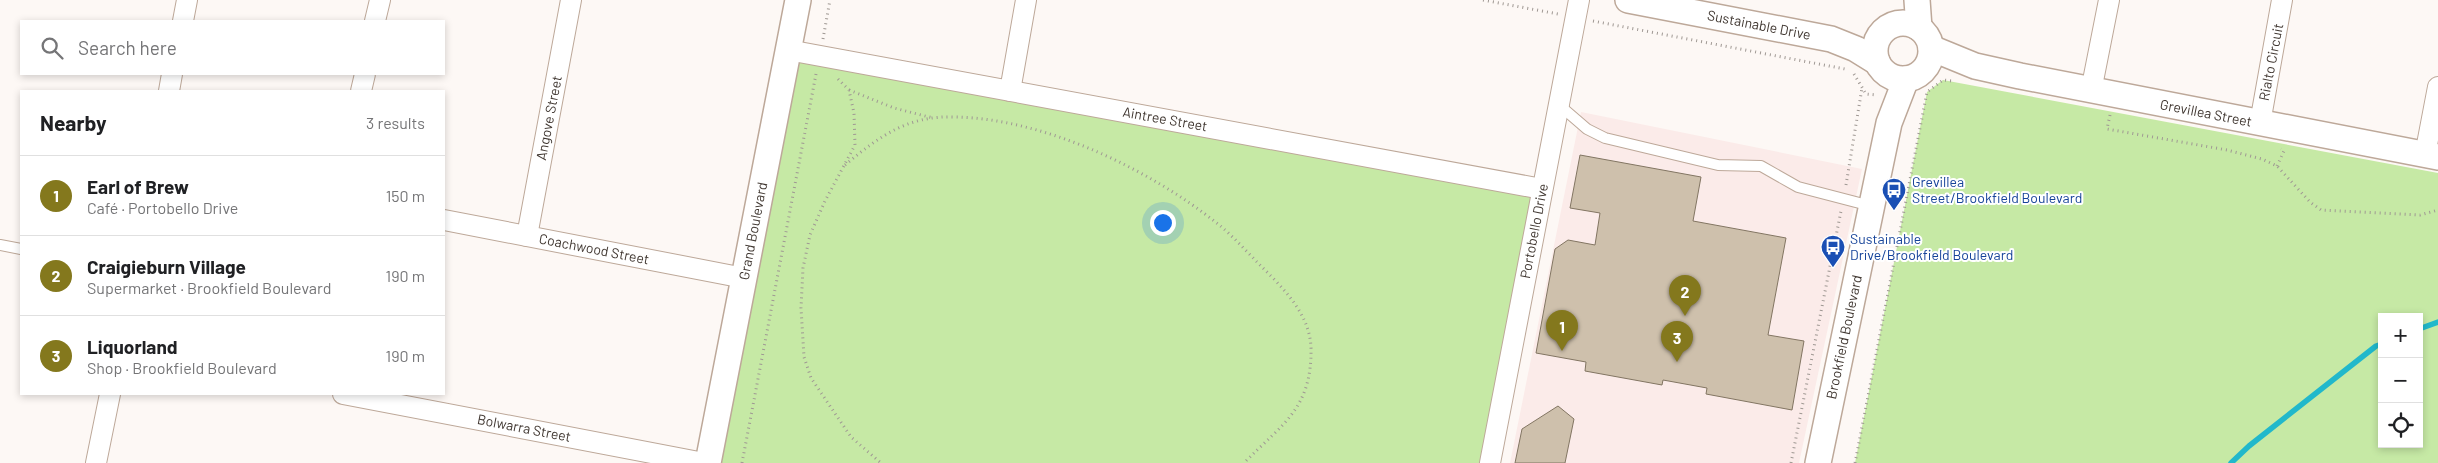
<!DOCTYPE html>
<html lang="en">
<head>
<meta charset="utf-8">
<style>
  body { margin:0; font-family:Barlow,sans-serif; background:#f2f2f2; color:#202124 }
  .controls { position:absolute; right:15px; bottom:15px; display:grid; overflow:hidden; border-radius:0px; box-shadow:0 2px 8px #0003 }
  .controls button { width:45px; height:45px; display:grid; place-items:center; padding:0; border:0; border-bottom:1px solid #e0e0e0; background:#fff; color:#202124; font:25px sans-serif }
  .you { position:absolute; left:1162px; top:222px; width:18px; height:18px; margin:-12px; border:4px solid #fff; border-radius:50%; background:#1a73e8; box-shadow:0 0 0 8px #1a73e833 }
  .badge { display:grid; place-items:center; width:32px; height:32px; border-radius:50%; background:#84781d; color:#fff; font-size:16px; font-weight:700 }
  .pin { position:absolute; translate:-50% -41px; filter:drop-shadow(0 1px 2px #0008) }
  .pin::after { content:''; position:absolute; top:26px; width:18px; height:15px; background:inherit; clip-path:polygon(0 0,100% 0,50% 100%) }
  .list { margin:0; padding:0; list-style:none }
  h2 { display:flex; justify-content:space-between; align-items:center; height:65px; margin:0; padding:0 20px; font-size:21px }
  h2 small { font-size:16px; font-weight:400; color:#757577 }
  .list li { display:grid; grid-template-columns:32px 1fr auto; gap:15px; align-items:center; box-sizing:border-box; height:80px; padding:0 20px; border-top:1px solid #e0e0e0 }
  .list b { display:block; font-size:19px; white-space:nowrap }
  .list p { margin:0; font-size:16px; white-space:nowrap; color:#757577 }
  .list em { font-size:16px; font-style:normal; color:#757577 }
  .icon { flex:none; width:28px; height:28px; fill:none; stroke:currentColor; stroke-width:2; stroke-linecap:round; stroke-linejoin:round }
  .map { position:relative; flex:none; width:2438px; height:463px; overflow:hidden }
  .search { position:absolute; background:#fff; box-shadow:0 2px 8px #0003; left:20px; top:20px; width:425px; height:55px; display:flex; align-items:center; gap:12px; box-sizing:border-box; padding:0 18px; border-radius:0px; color:#757577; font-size:19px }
  .panel { position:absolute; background:#fff; box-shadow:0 2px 8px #0003; left:20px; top:90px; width:425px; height:305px; border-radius:0px }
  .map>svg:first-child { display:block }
</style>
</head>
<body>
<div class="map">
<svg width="2438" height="463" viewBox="0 0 2438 463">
  <rect width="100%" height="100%" fill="#fdf8f5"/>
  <polygon fill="#fbebe9" points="1581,112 1862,169 1799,463 1510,463"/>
  <g fill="#c6e9a5" fill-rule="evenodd">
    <polygon points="788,50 1542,189 1490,463 708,463"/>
    <path d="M1943,80l495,93v290h-583l72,-371zM2382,317h37v127h-37z"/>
  </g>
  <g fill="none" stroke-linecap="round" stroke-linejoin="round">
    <g stroke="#21b8cb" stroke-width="5.5">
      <polyline points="2419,329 2438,322"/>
      <polyline points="2231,463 2249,446 2376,346 2382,344"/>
    </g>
  </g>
  <g fill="#cec0ac" stroke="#827562">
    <polygon points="1580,155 1701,177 1693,221 1786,238 1768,335 1804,341 1792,410 1706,394 1707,388 1663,380 1662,385 1585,371 1586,362 1536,353 1555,249 1568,240 1595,245 1600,213 1570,208"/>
    <polygon points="1558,406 1574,419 1565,463 1515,463 1522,429"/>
  </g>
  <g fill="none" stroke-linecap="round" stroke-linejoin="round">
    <defs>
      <g id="service">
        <polyline points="1558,104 1587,129 1605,138 1718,165 1761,166 1798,187 1871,206"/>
        <polyline points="0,245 21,249"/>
      </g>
      <g id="minor">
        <polyline points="183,21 187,0"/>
        <polyline points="375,21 380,0"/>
        <polyline points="788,50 1542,189"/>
        <polyline points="169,91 172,74"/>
        <polyline points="361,91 365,74"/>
        <polyline points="1010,91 1026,0"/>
        <polyline points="2091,91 2109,0"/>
        <polyline points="2260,123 2282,0"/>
        <polyline points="2425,155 2438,87"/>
        <polyline points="444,220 744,278"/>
        <polyline points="527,236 571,0"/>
        <polyline points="343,394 704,463"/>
        <polyline points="96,463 110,394"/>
        <polyline points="1490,463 1579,0"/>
      </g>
      <g id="tertiary">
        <polyline points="1628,0 1831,39 1856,49 1877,62"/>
        <polyline points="1917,0 1919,28"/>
        <circle cx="1903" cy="51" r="28"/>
        <polyline points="1931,48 1975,66 2020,76 2438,157"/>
        <polyline points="708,463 798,0"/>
        <polyline points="1818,463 1889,123 1906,79"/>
      </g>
    </defs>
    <use href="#service" stroke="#bda899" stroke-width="12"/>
    <use href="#minor" stroke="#bda899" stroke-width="22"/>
    <use href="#tertiary" stroke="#bda899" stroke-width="28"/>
    <g stroke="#9f9893" stroke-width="3" stroke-dasharray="1 4" stroke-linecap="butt">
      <polyline points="1483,0 1558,14"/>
      <polyline points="1593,21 1845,69"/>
      <polyline points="823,39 830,0"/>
      <polyline points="1854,74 1866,94 1877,95"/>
      <polyline points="838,79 849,90 854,113 855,145 825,201 810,235 803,268 801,308 804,357 811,378 851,437 881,463"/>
      <polyline points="849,90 894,108 933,118"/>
      <polyline points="2110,115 2107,129 2227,150 2262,159 2277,166 2310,202 2321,210 2420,215 2438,210"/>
      <path d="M845,165c35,-29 63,-50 111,-48 89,2 193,52 262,107 15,12 29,28 43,42 22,22 49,48 50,82 1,61 -29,76 -67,115"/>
      <polyline points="2277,166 2284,151 2281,149"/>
      <polyline points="1846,185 1862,88"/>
      <polyline points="742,463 816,74"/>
      <polyline points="1791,463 1841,211"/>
      <polyline points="1855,463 1927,92 1943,80 1952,81"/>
    </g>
    <use href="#service" stroke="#fff" stroke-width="10"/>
    <use href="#minor" stroke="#fff" stroke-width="20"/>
    <use href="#tertiary" stroke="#fff" stroke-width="25"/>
  </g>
  <defs>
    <symbol id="bus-pin" viewBox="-11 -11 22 30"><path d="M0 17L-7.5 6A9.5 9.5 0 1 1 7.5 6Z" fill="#1a4fb4" stroke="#fff"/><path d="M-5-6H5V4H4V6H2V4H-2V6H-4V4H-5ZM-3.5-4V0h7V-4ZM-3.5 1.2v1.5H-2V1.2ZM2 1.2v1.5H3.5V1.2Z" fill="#fff"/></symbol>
  </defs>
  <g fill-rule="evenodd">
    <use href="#bus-pin" x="1880" y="176" width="28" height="38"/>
    <use href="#bus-pin" x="1819" y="233" width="28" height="38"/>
  </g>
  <g text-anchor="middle" stroke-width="4" stroke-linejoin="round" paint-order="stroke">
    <g font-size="14" fill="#413832" stroke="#fff">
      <text transform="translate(1759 25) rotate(11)" y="5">Sustainable Drive</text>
      <text transform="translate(2271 62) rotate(-79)" y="5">Rialto Circuit</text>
      <text transform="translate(2206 113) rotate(11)" y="5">Grevillea Street</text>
      <text transform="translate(549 118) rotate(-79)" y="5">Angove Street</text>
      <text transform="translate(1165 119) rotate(10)" y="5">Aintree Street</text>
      <text transform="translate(753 231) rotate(-79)" y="5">Grand Boulevard</text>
      <text transform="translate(1534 231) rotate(-79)" y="5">Portobello Drive</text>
      <text transform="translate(594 249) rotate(11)" y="5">Coachwood Street</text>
      <text transform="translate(1844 337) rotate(-78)" y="5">Brookfield Boulevard</text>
      <text transform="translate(524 428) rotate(11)" y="5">Bolwarra Street</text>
    </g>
    <g font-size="14" fill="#164399" stroke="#fff" text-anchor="start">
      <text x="1912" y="187">Grevillea<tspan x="1912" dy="16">Street/Brookfield Boulevard</tspan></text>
      <text x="1850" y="244">Sustainable<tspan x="1850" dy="16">Drive/Brookfield Boulevard</tspan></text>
    </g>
  </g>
</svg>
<div class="controls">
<button>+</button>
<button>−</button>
<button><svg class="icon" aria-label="locate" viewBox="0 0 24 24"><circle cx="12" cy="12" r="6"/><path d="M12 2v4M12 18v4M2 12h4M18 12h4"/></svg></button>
</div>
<div class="you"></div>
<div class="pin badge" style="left:1562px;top:351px">1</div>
<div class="pin badge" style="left:1685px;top:316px">2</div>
<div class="pin badge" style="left:1677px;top:362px">3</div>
<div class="search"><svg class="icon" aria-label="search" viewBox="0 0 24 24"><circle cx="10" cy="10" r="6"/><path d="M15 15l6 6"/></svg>Search here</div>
<section class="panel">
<h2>Nearby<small>3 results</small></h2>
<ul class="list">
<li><span class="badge">1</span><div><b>Earl of Brew</b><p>Café · Portobello Drive</p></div><em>150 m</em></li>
<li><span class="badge">2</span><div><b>Craigieburn Village</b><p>Supermarket · Brookfield Boulevard</p></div><em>190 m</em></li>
<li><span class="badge">3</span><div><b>Liquorland</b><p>Shop · Brookfield Boulevard</p></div><em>190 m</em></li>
</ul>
</section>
</div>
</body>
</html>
